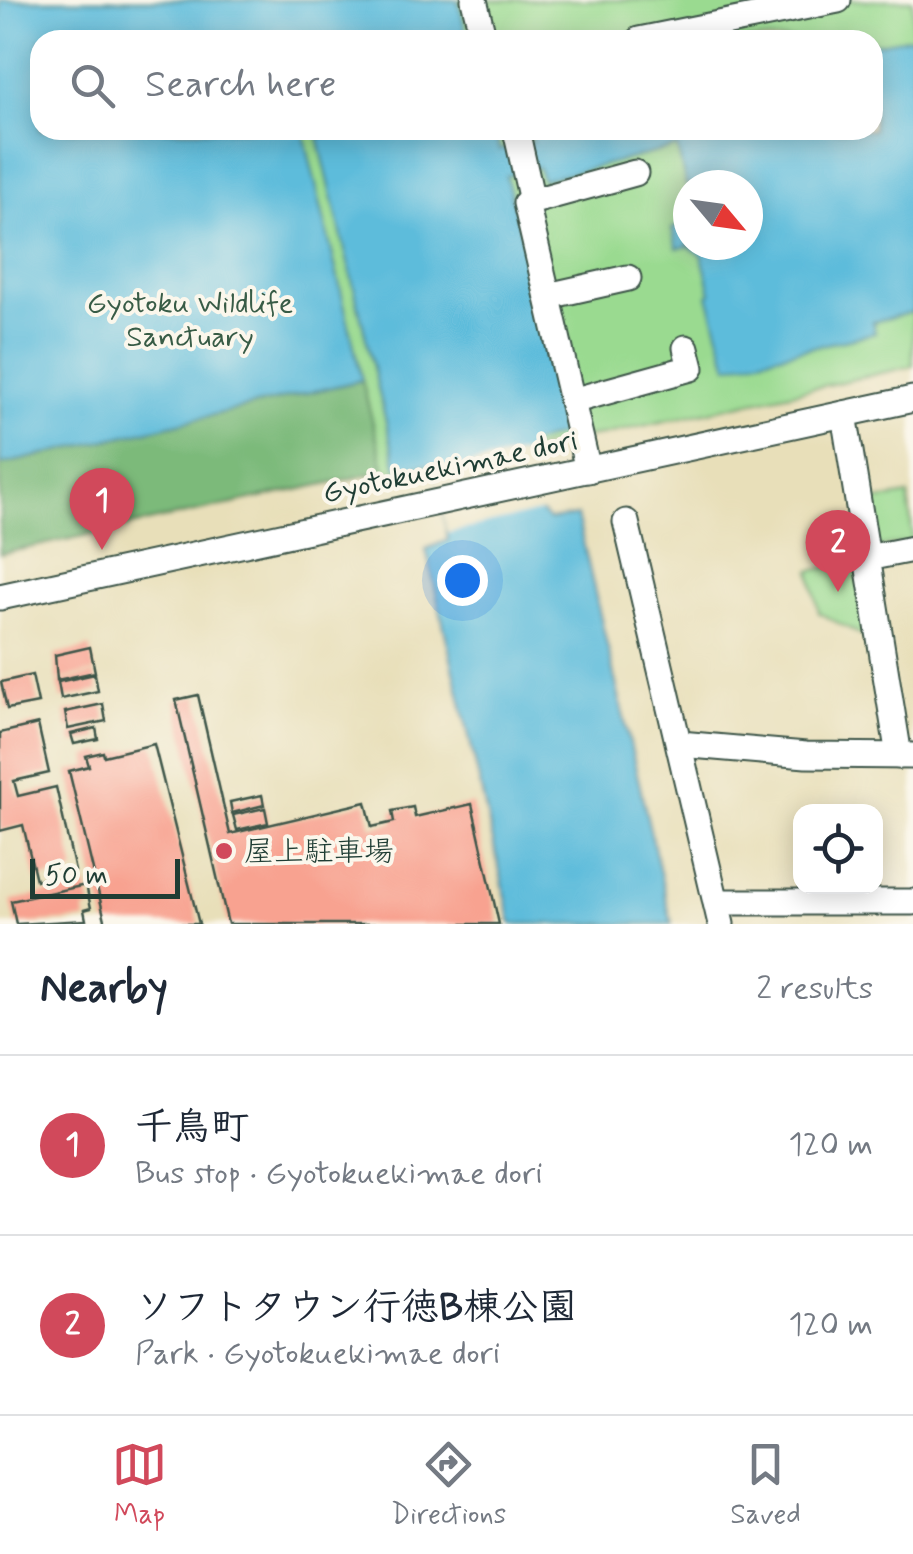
<!DOCTYPE html>
<html lang="en">
<head>
<meta charset="utf-8">
<style>
  body { margin:0; font-family:Mynerve,"Klee One",sans-serif; background:#f6f6f7; color:#1f2937 }
  .controls { position:absolute; right:30px; bottom:30px; display:grid; overflow:hidden; border-radius:20px; box-shadow:0 5px 25px #0003 }
  .controls button { width:90px; height:90px; display:grid; place-items:center; padding:0; border:0; border-bottom:2px solid #e0e1e3; background:#fff; color:#1f2937; font:50px sans-serif }
  .compass { position:absolute; left:673px; top:170px; width:90px; height:90px; border-radius:50%; background:#fff; box-shadow:0 5px 25px #0003; rotate:119deg }
  .scale { position:absolute; left:30px; bottom:25px; width:150px; box-sizing:border-box; padding-left:10px; border:5px solid #1f3d34; border-top:0; font-size:28px; line-height:35px; white-space:nowrap; color:#1f3d34; -webkit-text-stroke:8px #fbf7ec; paint-order:stroke }
  .you { position:absolute; left:462px; top:580px; width:35px; height:35px; margin:-25px; border:8px solid #fff; border-radius:50%; background:#1a73e8; box-shadow:0 0 0 15px #1a73e833 }
  .badge { display:grid; place-items:center; width:65px; height:65px; border-radius:50%; background:#d1495b; color:#fff; font-size:32px; font-weight:700 }
  .pin { position:absolute; translate:-50% -82px; filter:drop-shadow(0 2px 5px #0008) }
  .pin::after { content:''; position:absolute; top:52px; width:35px; height:30px; background:inherit; clip-path:polygon(0 0,100% 0,50% 100%) }
  .list { margin:0; padding:0; list-style:none }
  h2 { display:flex; justify-content:space-between; align-items:center; height:130px; margin:0; padding:0 40px; font-size:42px }
  h2 small { font-size:32px; font-weight:400; color:#747a83 }
  .list li { display:grid; grid-template-columns:65px 1fr auto; gap:30px; align-items:center; box-sizing:border-box; height:180px; padding:0 40px; border-top:2px solid #e0e1e3 }
  .list b { display:block; font-size:38px; white-space:nowrap }
  .list p { margin:0; font-size:32px; white-space:nowrap; color:#747a83 }
  .list em { font-size:32px; font-style:normal; color:#747a83 }
  .icon { flex:none; width:55px; height:55px; fill:none; stroke:currentColor; stroke-width:2; stroke-linecap:round; stroke-linejoin:round }
  .map { position:relative; flex:none; width:913px; height:924px; overflow:hidden }
  .search { position:absolute; background:#fff; box-shadow:0 5px 25px #0003; left:30px; right:30px; top:30px; height:110px; display:flex; align-items:center; gap:25px; box-sizing:border-box; padding:0 35px; border-radius:30px; color:#747a83; font-size:38px }
  .sheet { height:490px; background:#fff }
  nav { display:flex; justify-content:space-around; align-items:center; box-sizing:border-box; height:140px; border-top:2px solid #e0e1e3; background:#fff; font-size:28px; color:#747a83 }
  nav a { display:grid; justify-items:center; gap:5px }
  nav .on { color:#d1495b }
  .map>svg:first-child { display:block }
</style>
</head>
<body>
<div class="map">
<svg width="913" height="924" viewBox="0 0 913 924">
  <rect width="100%" height="100%" fill="#fbf7ec"/>
  <filter id="ink" filterUnits="userSpaceOnUse"><feTurbulence type="fractalNoise" baseFrequency=".01" numOctaves="2"/><feDisplacementMap in="SourceGraphic" scale="20" xChannelSelector="R" yChannelSelector="G"/><feConvolveMatrix kernelMatrix="1 2 1 2 8 2 1 2 1" color-interpolation-filters="sRGB"/></filter>
  <filter id="wash" filterUnits="userSpaceOnUse"><feTurbulence type="fractalNoise" baseFrequency=".0048" numOctaves="4" result="noise"/><feDisplacementMap in="SourceGraphic" scale="40" xChannelSelector="R" yChannelSelector="G"/><feGaussianBlur stdDeviation="2.25" result="paint"/><feColorMatrix in="noise" values="0 0 0 0 0 0 0 0 0 0 0 0 0 0 0 0 0 1.4 0 .05"/><feComposite in="paint" operator="in"/></filter>
  <g filter="url(#wash)">
    <rect width="100%" height="100%" fill="#e8dfb9"/>
    <g fill="#9ada90" stroke="#5c8c62" stroke-width="2.5" fill-rule="evenodd">
      <path d="M0,0h913v366l-311,69c-47,3 -177,55 -212,35l-390,84zM40,40h833v90h-833zM688,185h60v60h-60z"/>
      <polygon points="908,495 913,541 875,548 867,502"/>
      <polygon points="837,551 841,569 857,565 871,640 819,613 810,571 829,567 826,554"/>
    </g>
    <polygon fill="#7bba7a" stroke="#4d7c57" stroke-width="2.5" points="362,380 385,471 0,554 0,465"/>
    <g fill="#5dbcdb" stroke="#3e7c88" stroke-width="2.5">
      <polygon points="0,0 458,0 468,40 40,40 40,130 303,130 362,380 0,465"/>
      <polygon points="913,37 913,312 873,322 875,333 728,366 708,295 711,293 702,256 689,246 677,248 672,229 688,221 688,245 748,245 748,185 688,185 688,193 677,147 542,180 538,167 506,176 542,312 536,314 554,385 559,384 567,416 558,420 562,434 532,444 528,450 541,512 549,520 577,516 672,924 512,924 426,549 448,540 435,472 430,465 397,468 318,137 352,130 494,130 500,150 532,142 529,130 873,130 873,44"/>
    </g>
    <polygon fill="#e8dfb9" points="531,451 544,511 447,533 434,473"/>
    <g id="blocks">
      <g fill="#f8a290">
        <polygon points="90,647 95,672 57,680 55,655"/>
        <polygon points="95,674 98,691 61,699 58,682"/>
        <polygon points="32,675 38,703 7,709 1,682"/>
        <polygon points="198,695 230,834 366,802 372,827 394,822 392,811 413,807 415,817 472,804 499,924 228,924 176,700"/>
        <polygon points="103,704 106,721 68,729 65,712"/>
        <polygon points="38,724 49,773 14,781 18,796 56,787 75,871 36,880 23,825 0,831 0,733"/>
        <polygon points="96,728 98,739 74,744 71,734"/>
        <polygon points="154,744 199,924 106,924 69,771 89,766 86,756 103,752 104,756"/>
        <polygon points="262,795 264,805 232,813 230,802"/>
        <polygon points="265,808 268,823 237,830 233,815"/>
        <polygon points="86,885 91,908 84,910 86,920 16,924 11,901"/>
      </g>
    </g>
  </g>
  <g filter="url(#ink)">
    <use href="#blocks" fill-opacity="0" stroke="#3d5548" stroke-width="2.5"/>
    <g fill="none" stroke-linecap="round" stroke-linejoin="round">
      <defs>
        <g id="minor">
          <polyline points="474,0 484,40"/>
          <polyline points="639,40 838,0"/>
          <polyline points="516,130 532,201"/>
          <polyline points="548,296 628,278"/>
          <polyline points="572,401 691,368 686,348"/>
          <polyline points="844,414 899,756"/>
          <polyline points="588,470 526,203 635,173"/>
          <polyline points="626,522 721,924"/>
          <polyline points="867,558 913,549"/>
          <polyline points="0,597 913,399"/>
          <polyline points="680,744 806,755 913,756"/>
          <polyline points="716,902 913,902"/>
        </g>
      </defs>
      <use href="#minor" stroke="#3d5548" stroke-width="29"/>
      <use href="#minor" stroke="#fff" stroke-width="25"/>
    </g>
  </g>
  <circle fill="#d1495b" stroke="#fbf7ec" stroke-width="4" cx="224" cy="851" r="10"/>
  <g text-anchor="middle" stroke-width="8" stroke-linejoin="round" paint-order="stroke">
    <g font-size="30" fill="#385c46" stroke="#fbf7ec">
      <text x="190" y="312">Gyotoku Wildlife<tspan x="190" dy="34">Sanctuary</tspan></text>
    </g>
    <g font-size="30" fill="#1f3d34" stroke="#fbf7ec">
      <text transform="translate(450 466) rotate(-12)" y="10">Gyotokuekimae dori</text>
    </g>
    <g font-size="30" fill="#1f3d34" stroke="#fbf7ec" text-anchor="start">
      <text x="244" y="861">屋上駐車場</text>
    </g>
  </g>
</svg>
<div class="controls">
<button><svg class="icon" aria-label="locate" viewBox="0 0 24 24"><circle cx="12" cy="12" r="6"/><path d="M12 2v4M12 18v4M2 12h4M18 12h4"/></svg></button>
</div>
<svg class="compass" viewBox="-18 -18 36 36"><path d="M0-13l5 13h-10z" fill="#e53935"/><path d="M0 13l5-13h-10z" fill="#747a83"/></svg>
<div class="scale">50 m</div>
<div class="you"></div>
<div class="pin badge" style="left:102px;top:550px">1</div>
<div class="pin badge" style="left:838px;top:592px">2</div>
<div class="search"><svg class="icon" aria-label="search" viewBox="0 0 24 24"><circle cx="10" cy="10" r="6"/><path d="M15 15l6 6"/></svg>Search here</div>
</div>
<section class="sheet">
<h2>Nearby<small>2 results</small></h2>
<ul class="list">
<li><span class="badge">1</span><div><b>千鳥町</b><p>Bus stop · Gyotokuekimae dori</p></div><em>120 m</em></li>
<li><span class="badge">2</span><div><b>ソフトタウン行徳B棟公園</b><p>Park · Gyotokuekimae dori</p></div><em>120 m</em></li>
</ul>
</section>
<nav>
<a class="on"><svg class="icon" aria-label="map" viewBox="0 0 24 24"><path d="M3 6l6-2 6 2 6-2v14l-6 2-6-2-6 2zM9 4v14M15 6v14"/></svg>Map</a>
<a><svg class="icon" aria-label="directions" viewBox="0 0 24 24"><path d="M12 3l9 9-9 9-9-9zM9 14v-3h6M13 9l2 2-2 2"/></svg>Directions</a>
<a><svg class="icon" aria-label="saved" viewBox="0 0 24 24"><path d="M7 4h10v16l-5-4-5 4z"/></svg>Saved</a>
</nav>
</body>
</html>
